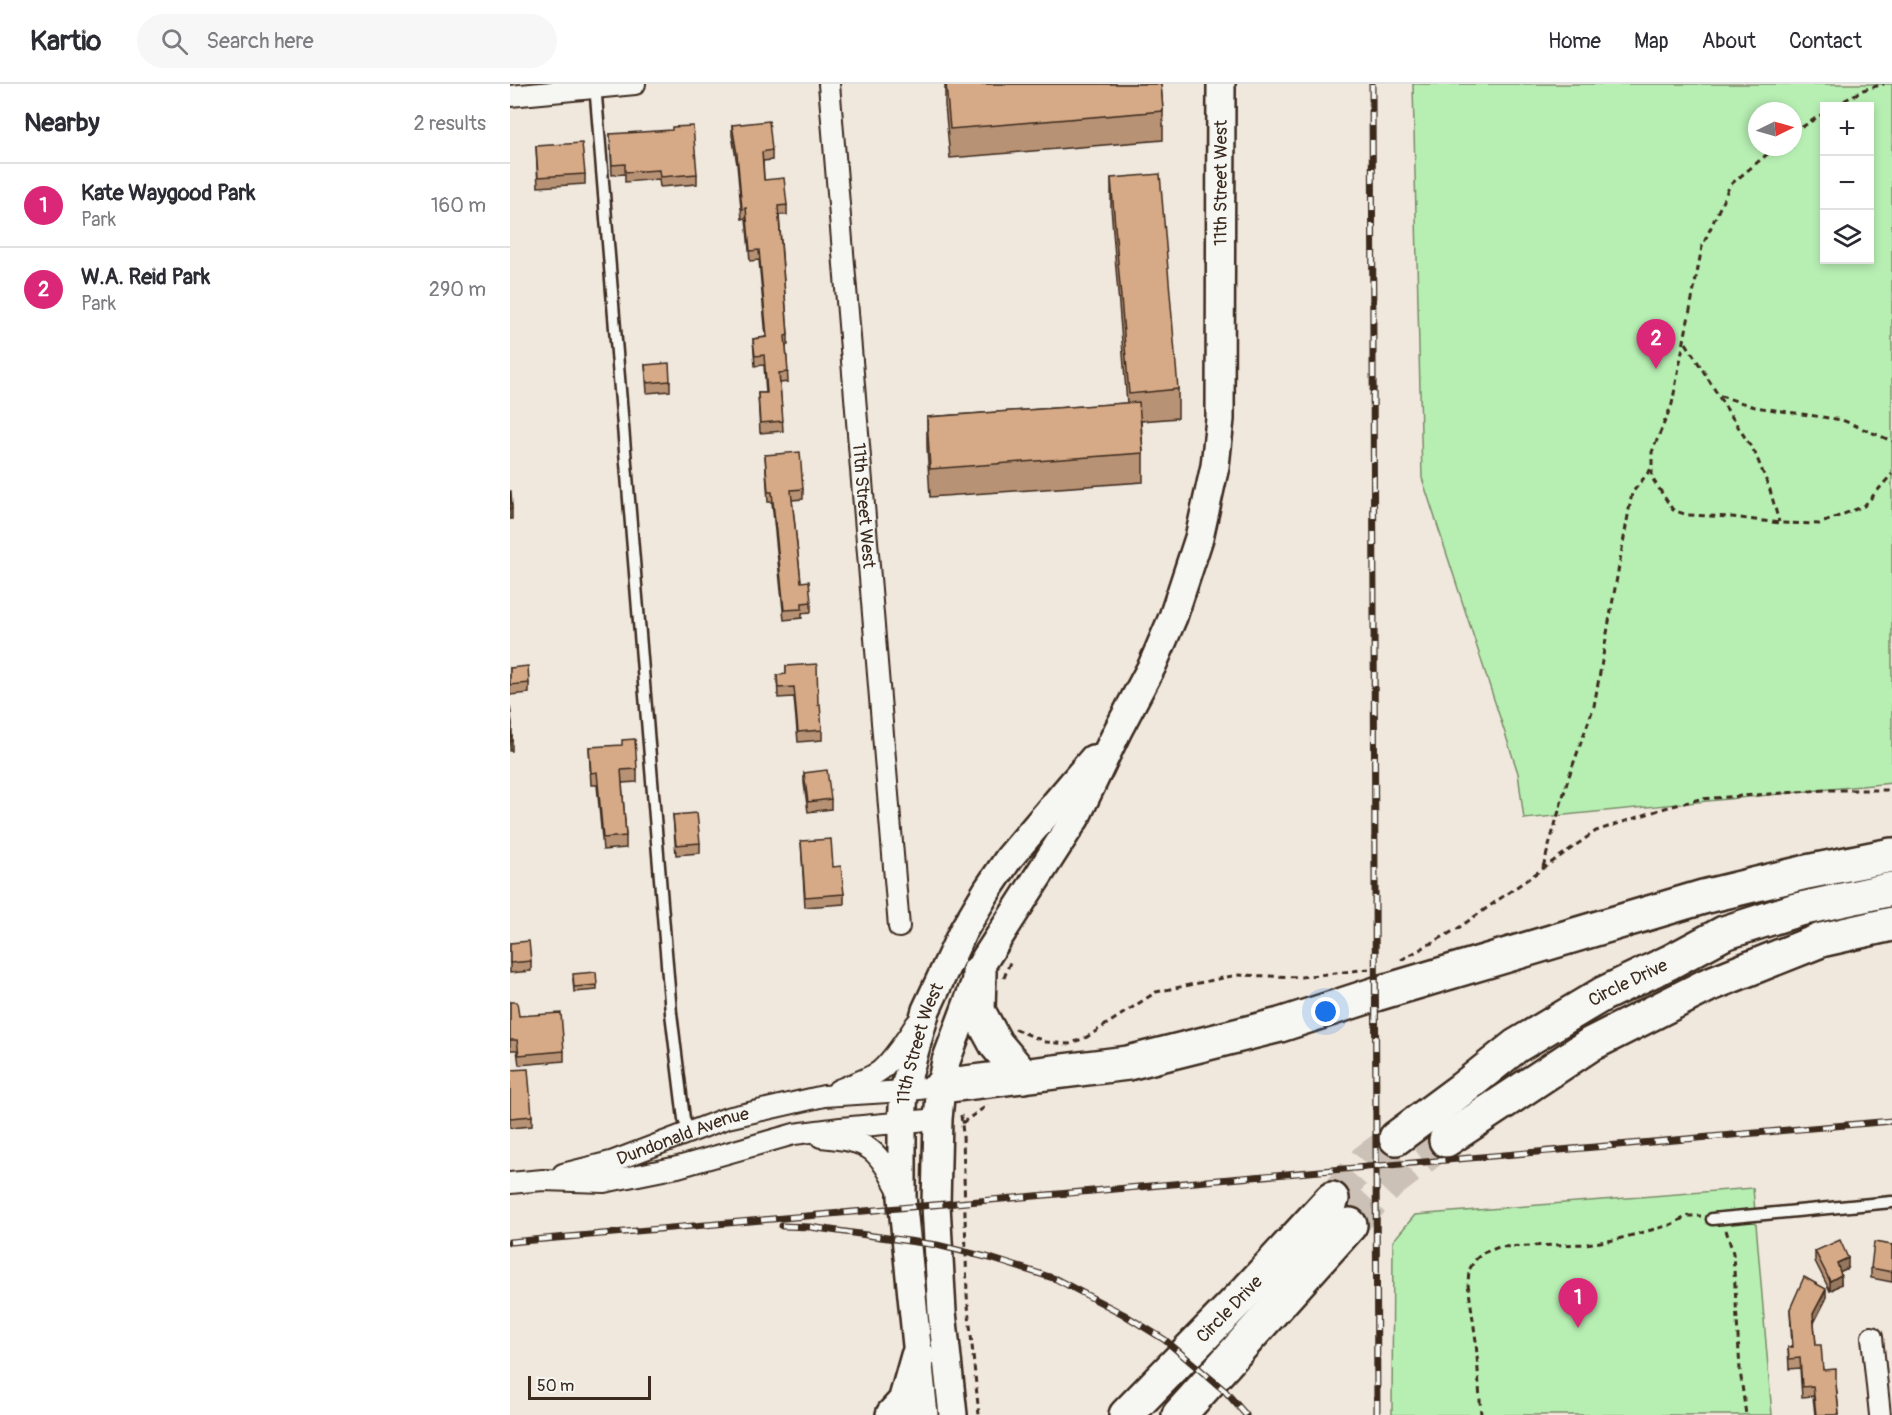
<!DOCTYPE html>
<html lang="en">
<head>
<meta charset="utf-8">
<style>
  body { margin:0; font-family:Pangolin,sans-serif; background:#f7f7f7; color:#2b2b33 }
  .controls { position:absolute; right:18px; top:18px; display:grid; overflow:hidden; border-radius:0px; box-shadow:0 3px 9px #0003 }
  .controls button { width:54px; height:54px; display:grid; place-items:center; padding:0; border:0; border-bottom:2px solid #e1e1e2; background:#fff; color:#2b2b33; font:30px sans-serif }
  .compass { position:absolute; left:1238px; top:18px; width:54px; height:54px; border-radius:50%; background:#fff; box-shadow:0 3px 9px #0003; rotate:85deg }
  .scale { position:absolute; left:18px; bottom:15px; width:123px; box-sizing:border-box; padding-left:6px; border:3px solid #3b2a1e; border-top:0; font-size:16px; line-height:21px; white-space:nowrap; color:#3b2a1e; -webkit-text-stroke:4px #f6f6f2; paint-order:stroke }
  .you { position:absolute; left:816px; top:928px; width:21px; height:21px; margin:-15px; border:4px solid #fff; border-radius:50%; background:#1a73e8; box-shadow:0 0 0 9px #1a73e833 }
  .badge { display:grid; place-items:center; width:39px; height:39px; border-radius:50%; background:#db2777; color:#fff; font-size:20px; font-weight:700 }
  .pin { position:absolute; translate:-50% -50px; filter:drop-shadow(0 2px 3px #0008) }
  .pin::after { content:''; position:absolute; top:32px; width:21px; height:18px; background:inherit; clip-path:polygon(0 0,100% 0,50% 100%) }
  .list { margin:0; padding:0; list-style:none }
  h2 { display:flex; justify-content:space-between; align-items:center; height:78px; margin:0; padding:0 24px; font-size:26px }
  h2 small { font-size:20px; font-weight:400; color:#7c7c81 }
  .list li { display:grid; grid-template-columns:39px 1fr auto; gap:18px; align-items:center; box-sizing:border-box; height:84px; padding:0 24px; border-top:2px solid #e1e1e2 }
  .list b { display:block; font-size:22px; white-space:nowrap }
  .list p { margin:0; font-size:20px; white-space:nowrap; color:#7c7c81 }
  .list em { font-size:20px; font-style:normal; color:#7c7c81 }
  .icon { flex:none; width:33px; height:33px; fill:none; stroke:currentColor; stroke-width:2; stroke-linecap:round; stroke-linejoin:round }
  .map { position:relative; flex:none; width:1382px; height:1331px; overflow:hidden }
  header { display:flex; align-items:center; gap:36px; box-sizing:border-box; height:84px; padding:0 30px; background:#fff; border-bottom:2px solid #e1e1e2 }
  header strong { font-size:28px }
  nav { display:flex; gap:33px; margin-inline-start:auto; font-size:21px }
  .search { width:420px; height:54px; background:#f7f7f7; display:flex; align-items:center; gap:15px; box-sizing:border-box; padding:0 21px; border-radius:33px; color:#7c7c81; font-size:22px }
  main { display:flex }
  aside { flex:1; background:#fff }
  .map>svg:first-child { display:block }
</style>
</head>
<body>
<header>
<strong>Kartio</strong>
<div class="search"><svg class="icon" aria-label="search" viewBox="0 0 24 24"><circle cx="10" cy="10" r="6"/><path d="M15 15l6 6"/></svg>Search here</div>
<nav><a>Home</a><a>Map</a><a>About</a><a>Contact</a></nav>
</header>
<main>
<aside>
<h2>Nearby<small>2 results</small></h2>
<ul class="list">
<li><span class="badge">1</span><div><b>Kate Waygood Park</b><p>Park</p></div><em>160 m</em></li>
<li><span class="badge">2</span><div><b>W.A. Reid Park</b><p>Park</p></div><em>290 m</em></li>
</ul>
</aside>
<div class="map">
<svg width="1382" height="1331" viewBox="0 0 1382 1331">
  <rect width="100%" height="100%" fill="#f0e7dd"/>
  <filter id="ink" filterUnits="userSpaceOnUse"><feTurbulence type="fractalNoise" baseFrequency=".0167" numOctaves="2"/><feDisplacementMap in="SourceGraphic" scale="12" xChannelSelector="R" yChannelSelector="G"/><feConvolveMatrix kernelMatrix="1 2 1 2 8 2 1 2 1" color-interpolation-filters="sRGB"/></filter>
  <g filter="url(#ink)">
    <g fill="#b7efb3" stroke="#798c68" stroke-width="1.5" fill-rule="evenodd">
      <path d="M903,0h479v699l-368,36 -6,-46 -96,-295zM1360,22v154h-46v-154zM1247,27h36v36h-36z"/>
      <polygon points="1243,1104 1262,1331 882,1331 883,1157 905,1131"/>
    </g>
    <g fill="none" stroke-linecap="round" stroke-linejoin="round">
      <g stroke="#ccc1b7" stroke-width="33" stroke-dasharray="33 16" stroke-linecap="butt">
        <polyline points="822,1115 855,1077 886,1054"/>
        <polyline points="840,1141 880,1099 936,1056"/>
      </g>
      <defs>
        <g id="lane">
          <polyline points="85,0 161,929 174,1035 179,1048"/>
          <polyline points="1202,1135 1382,1118"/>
        </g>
        <g id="street">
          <path id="s1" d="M319,0l70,843"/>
          <polyline points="0,12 125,0"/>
          <path d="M328,1006c12,-5 33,-12 43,-20 11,-10 27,-33 35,-46"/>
          <path d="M311,1053c52,5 55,11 79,56"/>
          <path id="s2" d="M53,1090l48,-12 116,-44 97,-22 80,-5 37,-5"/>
          <polyline points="0,1099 33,1096 94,1098 168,1083 284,1050 331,1044 428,1035"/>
          <polyline points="1362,1253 1370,1331"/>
        </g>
        <g id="secondary">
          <path id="s3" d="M414,1331l-22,-218v-74l2,-32 10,-38 12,-43 37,-79 25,-42 21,-31 84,-99"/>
          <path id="s4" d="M443,1331l-11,-103 -6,-107 2,-86 3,-33 5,-25 37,-99 93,-145 42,-87 34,-64 21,-49 26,-79 16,-72 5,-47 1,-335"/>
        </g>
        <g id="highway">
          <polyline points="469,888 468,927 486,960 513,992"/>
          <polyline points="431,1002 618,979 770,941 866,910 1193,813 1297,788 1382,771"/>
          <path id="s5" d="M886,1054l66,-49 54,-43 87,-52 67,-32 54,-29 72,-23 96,-21"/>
          <polyline points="936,1056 1081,960 1198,901 1311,856 1382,840"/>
          <polyline points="383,1331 395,1318 408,1272"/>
          <path id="s6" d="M616,1331l122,-125 84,-91"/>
          <polyline points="669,1331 840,1141"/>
        </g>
      </defs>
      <use href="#lane" stroke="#3b2a1e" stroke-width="15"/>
      <use href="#street" stroke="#3b2a1e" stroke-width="24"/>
      <use href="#secondary" stroke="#3b2a1e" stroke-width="32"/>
      <use href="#highway" stroke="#3b2a1e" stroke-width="38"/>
      <g stroke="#3b2a1e" stroke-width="3" stroke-dasharray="6 4.5" stroke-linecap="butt">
        <polyline points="1325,22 1353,6 1374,0"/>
        <polyline points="1283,49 1314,29"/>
        <polyline points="1266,63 1220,101 1192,163 1162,320 1142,368 1142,394 1163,426 1177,431 1222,433 1269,439 1309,440 1354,422 1382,390"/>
        <polyline points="1176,259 1208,311 1245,323 1332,336 1382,357"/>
        <polyline points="1209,313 1245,369 1260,406 1269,438"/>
        <polyline points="1033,783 1058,695 1084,622 1122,409 1141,385"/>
        <polyline points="891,876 947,845 1086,747 1155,724 1190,715 1316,706 1382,706"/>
        <polyline points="494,894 500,878"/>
        <polyline points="505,945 536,958 559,960 577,953 646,908 727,891 791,893 859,885"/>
        <polyline points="451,1031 453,1050 457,1211 469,1331"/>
        <polyline points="452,1039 478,1021"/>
        <polyline points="1216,1146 1223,1169 1230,1286 1236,1331"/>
        <polyline points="971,1331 966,1257 958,1200 959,1186 965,1176 973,1169 989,1163 1076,1160 1104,1156 1160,1141 1178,1132 1191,1132"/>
      </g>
      <use href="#lane" stroke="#f6f6f2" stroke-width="10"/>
      <use href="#street" stroke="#f6f6f2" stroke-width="20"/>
      <use href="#secondary" stroke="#f6f6f2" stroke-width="27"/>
      <use href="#highway" stroke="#f6f6f2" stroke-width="33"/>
      <defs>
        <g id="rail">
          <polyline points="862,0 867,1331"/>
          <polyline points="272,1142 300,1143 427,1161 480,1174 546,1195 613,1230 655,1256 715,1307 736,1331"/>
          <polyline points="0,1158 1382,1037"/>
        </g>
      </defs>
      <use href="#rail" stroke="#3b2a1e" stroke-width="7"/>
      <use href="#rail" stroke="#f6f6f2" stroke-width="4.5" stroke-dasharray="14" stroke-linecap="butt"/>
    </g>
    <g fill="#b89274" stroke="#3b2a1e" stroke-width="1.5">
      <polygon points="435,0 651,0 653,27 653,56 440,74 435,21"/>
      <polygon points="222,41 262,66 262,76 253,77 254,96 277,121 277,131 269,131 278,251 278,261 276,261 278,298 270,299 273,347 250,349 248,309 256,309 254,281 245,282 243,255 256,253 249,176 240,177 236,134 232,135 227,80 222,51"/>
      <polygon points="100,50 187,90 187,100 150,103 149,95 115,98 115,90 102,91"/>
      <polygon points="26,62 75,90 75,100 28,103"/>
      <polygon points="601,94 668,305 668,334 631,337 633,369 633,398 420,413 417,362 417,333 617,319 601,123"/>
      <polygon points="135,281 160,297 160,307 137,309"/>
      <polygon points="255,371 293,405 293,415 282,416 291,498 301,518 301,528 292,529 292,534 274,536 262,418 258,418"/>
      <polygon points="0,407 2,425 2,435 0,435"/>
      <polygon points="276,582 308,621 312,646 312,656 288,658 284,613 268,614 267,591 276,590"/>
      <polygon points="0,584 19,599 19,609 0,611"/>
      <polygon points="0,622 2,641 2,667 0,667"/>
      <polygon points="79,663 127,685 127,698 112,699 116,752 116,764 93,766 87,701 81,701"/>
      <polygon points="294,689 321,715 321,725 298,728 294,699"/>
      <polygon points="163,731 190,759 190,769 166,771"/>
      <polygon points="291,757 323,783 334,810 334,820 295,823"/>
      <polygon points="0,859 21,877 21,887 0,889"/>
      <polygon points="63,895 87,901 87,906 64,908"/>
      <polygon points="0,918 9,932 54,967 54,977 9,981 7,966 0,966"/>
      <polygon points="0,986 22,1032 22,1042 0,1044"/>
      <polygon points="1382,1161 1382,1198 1361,1194 1361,1184"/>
      <polygon points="1305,1167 1338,1184 1330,1187 1331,1200 1320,1207 1305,1177"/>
      <polygon points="1316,1215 1304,1239 1306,1261 1313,1286 1326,1300 1329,1331 1305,1331 1303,1312 1292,1313 1290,1284 1279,1285 1278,1263 1282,1263 1280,1225"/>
    </g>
    <g fill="#96775e" stroke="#3b2a1e" stroke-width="1.5">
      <polygon points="1338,1174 1338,1184 1327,1189 1327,1179"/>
      <polygon points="1331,1191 1331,1200 1320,1207 1320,1197"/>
      <polygon points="1316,1205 1316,1215 1303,1240 1303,1230"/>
    </g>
    <g fill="#d6aa87" stroke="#3b2a1e" stroke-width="1.5">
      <polygon points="436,0 651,0 653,27 440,45"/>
      <polygon points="259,37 262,66 252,68 254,96 274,94 277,121 268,122 278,251 275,252 278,288 269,289 273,337 250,339 248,309 257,309 254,271 245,272 243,255 257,253 249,166 240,167 236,124 232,125 227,70 222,41"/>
      <polygon points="183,42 187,90 150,93 149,86 115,88 115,80 102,81 100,50 162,46 162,43"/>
      <polygon points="72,59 75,90 28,93 26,62"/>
      <polygon points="650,90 668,305 619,310 601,94"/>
      <polygon points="159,279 160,297 137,299 135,281"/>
      <polygon points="629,318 633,369 420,385 417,333"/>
      <polygon points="290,368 293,405 281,406 291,498 299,497 301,518 292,519 292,525 274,526 262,408 258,408 255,371"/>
      <polygon points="0,407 1,407 2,425 0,425"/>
      <polygon points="307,580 308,621 310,620 312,646 288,648 284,603 268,604 267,591 276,590 276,582"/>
      <polygon points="18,582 19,599 0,601 0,584"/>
      <polygon points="0,622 2,641 1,641 2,657 0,657"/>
      <polygon points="125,655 127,685 111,686 116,752 93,754 87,688 81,689 79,663 112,661 112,656"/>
      <polygon points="317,686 321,715 298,718 294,689"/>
      <polygon points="187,729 190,759 166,761 163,731"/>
      <polygon points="321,755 323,783 331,782 334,810 295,813 291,757"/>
      <polygon points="19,857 21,877 0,879 0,859"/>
      <polygon points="86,888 87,901 64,903 63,890"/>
      <polygon points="0,918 7,918 9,932 51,929 54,967 9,971 7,956 0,956"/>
      <polygon points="18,985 22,1032 0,1034 0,986"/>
      <polygon points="1330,1156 1338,1174 1327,1179 1331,1191 1320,1197 1305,1167"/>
      <polygon points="1364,1158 1382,1161 1382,1188 1361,1184"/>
      <polygon points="1294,1193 1316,1205 1303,1230 1306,1261 1311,1261 1313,1286 1326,1285 1326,1300 1329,1331 1306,1331 1303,1302 1292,1303 1290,1274 1279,1275 1278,1263 1283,1263 1280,1225"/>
    </g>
  </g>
  <g text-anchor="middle" stroke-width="6" stroke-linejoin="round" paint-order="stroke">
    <g font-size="18" fill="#3b2a1e" stroke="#f6f6f2">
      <text dy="6" stroke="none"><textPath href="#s4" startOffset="1296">11th Street West</textPath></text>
      <text dy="6" stroke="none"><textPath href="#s1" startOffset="423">11th Street West</textPath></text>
      <text dy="6" stroke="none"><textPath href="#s5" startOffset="280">Circle Drive</textPath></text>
      <text dy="6" stroke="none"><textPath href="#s3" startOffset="375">11th Street West</textPath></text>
      <text dy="6" stroke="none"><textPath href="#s2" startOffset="126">Dundonald Avenue</textPath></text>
      <text dy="6" stroke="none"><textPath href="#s6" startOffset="148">Circle Drive</textPath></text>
    </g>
  </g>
</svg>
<div class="controls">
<button>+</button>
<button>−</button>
<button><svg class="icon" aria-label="layers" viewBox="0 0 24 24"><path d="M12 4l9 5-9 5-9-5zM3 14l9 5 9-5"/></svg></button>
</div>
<svg class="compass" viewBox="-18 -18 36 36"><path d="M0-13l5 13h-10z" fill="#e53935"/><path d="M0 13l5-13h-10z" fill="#7c7c81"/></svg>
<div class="scale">50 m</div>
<div class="you"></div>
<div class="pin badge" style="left:1068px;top:1244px">1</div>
<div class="pin badge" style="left:1146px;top:285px">2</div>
</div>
</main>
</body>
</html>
